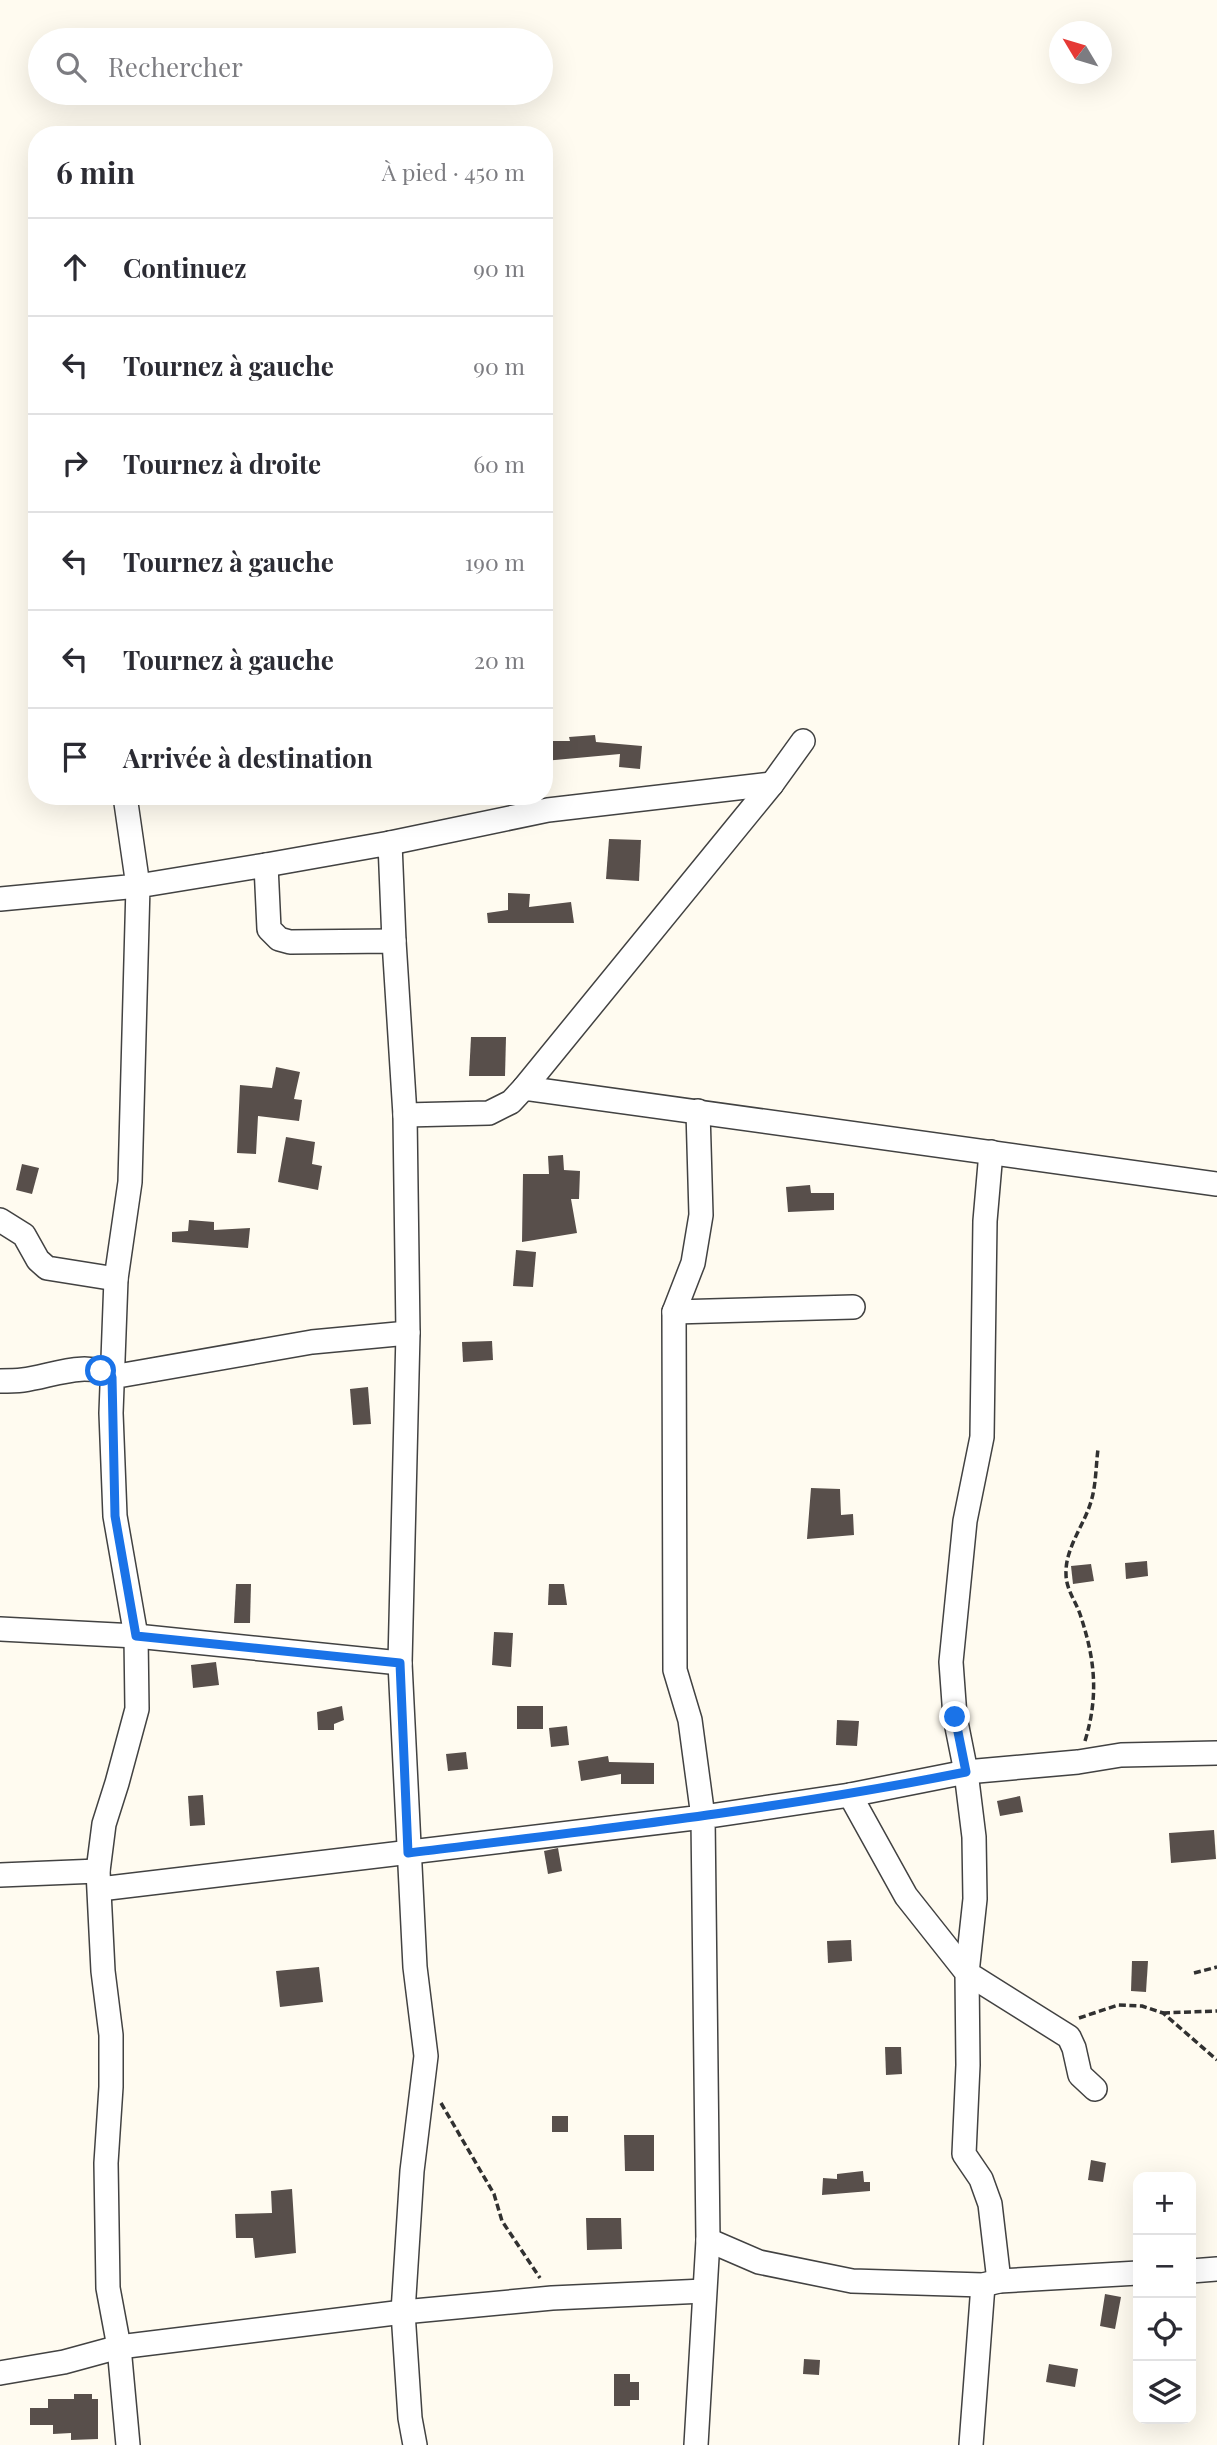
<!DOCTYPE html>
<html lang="fr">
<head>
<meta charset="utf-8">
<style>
  body { margin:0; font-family:"Playfair Display",serif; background:#f7f7f7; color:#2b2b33 }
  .controls { position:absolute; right:21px; bottom:21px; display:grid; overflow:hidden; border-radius:14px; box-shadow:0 7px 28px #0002 }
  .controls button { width:63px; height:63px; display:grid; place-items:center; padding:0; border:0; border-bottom:2px solid #e1e1e2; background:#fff; color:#2b2b33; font:35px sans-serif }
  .compass { position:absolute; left:1049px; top:21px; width:63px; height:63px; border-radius:50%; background:#fff; box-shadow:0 7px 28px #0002; rotate:308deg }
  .stop { position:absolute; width:21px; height:21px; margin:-16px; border:5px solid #1a73e8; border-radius:50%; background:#fff }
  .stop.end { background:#1a73e8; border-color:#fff; box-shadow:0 2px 7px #0008 }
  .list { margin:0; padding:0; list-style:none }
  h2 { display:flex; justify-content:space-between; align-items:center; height:91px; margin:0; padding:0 28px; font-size:30px }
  h2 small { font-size:23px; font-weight:400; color:#7c7c81 }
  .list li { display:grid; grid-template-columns:46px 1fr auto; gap:21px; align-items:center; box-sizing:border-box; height:98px; padding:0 28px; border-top:2px solid #e1e1e2 }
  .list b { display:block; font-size:26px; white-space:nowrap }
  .list em { font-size:23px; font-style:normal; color:#7c7c81 }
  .icon { flex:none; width:38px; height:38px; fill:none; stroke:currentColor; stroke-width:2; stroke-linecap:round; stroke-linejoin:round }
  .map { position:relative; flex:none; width:1217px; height:2445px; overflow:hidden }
  .search { position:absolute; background:#fff; box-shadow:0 7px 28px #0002; left:28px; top:28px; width:525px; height:77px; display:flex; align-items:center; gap:18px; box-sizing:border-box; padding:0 24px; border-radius:38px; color:#7c7c81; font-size:26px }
  .panel { position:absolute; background:#fff; box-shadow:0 7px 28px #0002; left:28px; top:126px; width:525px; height:679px; border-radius:28px }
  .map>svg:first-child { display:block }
</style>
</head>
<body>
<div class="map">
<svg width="1217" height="2445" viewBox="0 0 1217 2445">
  <rect width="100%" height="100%" fill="#fffbf0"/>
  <g fill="#584f4b">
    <polygon points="595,735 596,742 642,746 640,769 619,767 620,754 544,761 544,741 570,741 569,737"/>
    <polygon points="609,839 641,840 639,881 606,879"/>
    <polygon points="508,893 530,894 529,907 571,902 574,923 488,923 487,913 508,910"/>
    <polygon points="471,1037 506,1037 505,1076 469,1076"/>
    <polygon points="276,1067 300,1072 294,1099 302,1100 299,1121 258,1116 256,1154 237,1153 240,1085 272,1088"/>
    <polygon points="286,1137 315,1142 312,1164 322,1166 318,1190 278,1182"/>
    <polygon points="563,1155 564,1170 580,1171 579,1199 571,1199 577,1233 522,1242 523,1174 549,1174 548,1156"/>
    <polygon points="22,1164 39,1168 32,1194 16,1190"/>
    <polygon points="810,1185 811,1193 834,1193 834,1210 788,1212 786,1187"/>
    <polygon points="189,1220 214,1222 214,1230 250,1228 248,1248 172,1242 172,1232 188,1231"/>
    <polygon points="516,1250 536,1252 533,1287 513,1286"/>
    <polygon points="492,1341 493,1360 463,1362 462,1342"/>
    <polygon points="368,1387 371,1424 353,1425 350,1389"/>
    <polygon points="811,1488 840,1489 841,1515 853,1514 854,1535 807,1539"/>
    <polygon points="1147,1561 1148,1576 1126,1579 1125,1563"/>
    <polygon points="1091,1564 1094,1581 1073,1584 1071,1566"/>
    <polygon points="236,1584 251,1584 250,1623 234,1623"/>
    <polygon points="549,1584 564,1584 567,1605 548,1605"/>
    <polygon points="494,1632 513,1633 511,1667 492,1665"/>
    <polygon points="216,1662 219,1685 193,1688 191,1665"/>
    <polygon points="342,1706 344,1720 334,1724 334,1730 318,1730 317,1712"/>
    <rect x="517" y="1706" width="26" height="23"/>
    <polygon points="837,1720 859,1721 857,1746 836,1745"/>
    <polygon points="567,1726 569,1745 551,1747 549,1728"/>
    <polygon points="466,1752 468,1769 448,1771 446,1754"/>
    <polygon points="608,1756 609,1762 654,1763 654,1784 621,1784 621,1774 581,1781 578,1761"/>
    <polygon points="203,1795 205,1825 190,1826 188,1796"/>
    <polygon points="1020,1796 1023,1812 1000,1816 997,1801"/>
    <polygon points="1214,1830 1216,1859 1171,1863 1169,1833"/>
    <polygon points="558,1848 562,1871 548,1874 544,1851"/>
    <polygon points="851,1940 852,1961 828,1963 827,1941"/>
    <polygon points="1132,1961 1148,1961 1146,1992 1131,1991"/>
    <polygon points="319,1967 323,2002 280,2007 276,1971"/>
    <polygon points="885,2047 901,2047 902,2074 886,2075"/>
    <rect x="552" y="2116" width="16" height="16"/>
    <polygon points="624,2135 654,2135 654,2171 625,2171"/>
    <polygon points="1091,2160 1106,2163 1103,2182 1088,2180"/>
    <polygon points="863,2171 864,2182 870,2182 870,2191 822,2195 823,2178 837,2179 837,2174"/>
    <polygon points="292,2189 296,2253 255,2258 253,2238 236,2238 235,2214 272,2213 271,2191"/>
    <polygon points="586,2218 621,2218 622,2249 587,2250"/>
    <polygon points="1105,2294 1121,2297 1115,2329 1100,2326"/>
    <polygon points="804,2359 820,2360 819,2375 803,2374"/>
    <polygon points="1049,2364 1078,2369 1075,2387 1046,2382"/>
    <polygon points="614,2374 630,2374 630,2382 639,2382 639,2400 630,2400 630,2406 614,2406"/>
    <polygon points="74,2394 92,2394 92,2399 98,2399 98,2439 71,2440 71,2433 53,2434 53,2425 30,2425 30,2408 48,2408 48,2399 74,2399"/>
  </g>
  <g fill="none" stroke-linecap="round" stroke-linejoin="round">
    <defs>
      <g id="street">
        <polyline points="390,843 548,810 772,784"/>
        <polyline points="266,865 390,843 394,941"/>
        <polyline points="0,899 138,886 125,796"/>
        <polyline points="524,1088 772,784 803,741"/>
        <polyline points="405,1115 489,1113 511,1102 524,1088 1217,1184"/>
        <polyline points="991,1152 985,1221 982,1437 965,1521 951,1662 955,1717 966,1772 974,1837 975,1899 967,1973 1069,2037 1074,2048 1080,2075 1095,2089"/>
        <polyline points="0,1220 24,1235 38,1260 47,1268 116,1279"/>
        <polyline points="674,1312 853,1307"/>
        <polyline points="408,1333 400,1663 415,1967 426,2056 412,2171 403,2312 410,2418 415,2445"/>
        <path d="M0,1381c8,0 15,0 23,-1 27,-3 64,-21 89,-3l200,-35 96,-9 -3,-218 -11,-174 -104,1 -11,-3 -10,-10 -3,-64 -128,21 -8,296 -14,97 -5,134 4,103 21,120 1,73 -20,74 -13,41 -6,47 5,100 8,64v52l-5,76 2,125 11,59 9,98"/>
        <polyline points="0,1629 136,1636 400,1663"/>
        <polyline points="850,1795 906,1896 967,1973 968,2065 964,2154 981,2179 990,2204 999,2281"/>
        <polyline points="0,1875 98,1871"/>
        <polyline points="100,1889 703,1817 690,1720 675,1670 674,1312 693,1263 701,1215 698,1111"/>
        <polyline points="708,2240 759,2262 852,2281 983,2285 999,2281 1138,2273"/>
        <polyline points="1191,2271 1217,2269"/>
        <polyline points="0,2373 64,2362 119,2347 403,2312 552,2298 704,2291"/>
        <polyline points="696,2445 708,2240 703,1817 850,1795 966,1772 1078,1762 1121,1755 1217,1753"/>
        <polyline points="971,2445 983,2285"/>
      </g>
    </defs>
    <use href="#street" stroke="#424242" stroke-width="26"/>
    <g stroke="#313131" stroke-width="3.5" stroke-dasharray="7 3.5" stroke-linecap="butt">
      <path d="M1085,1741c14,-46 10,-82 -5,-127 -5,-14 -14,-25 -14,-40 -1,-27 20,-51 26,-76 4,-15 4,-33 6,-49"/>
      <polyline points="1194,1973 1217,1967"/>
      <polyline points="1163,2013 1217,2011"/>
      <polyline points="1079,2018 1118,2005 1142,2006 1163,2013 1217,2060"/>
      <polyline points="441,2103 494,2194 502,2221 540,2278"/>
    </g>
    <use href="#street" stroke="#fff" stroke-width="23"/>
  </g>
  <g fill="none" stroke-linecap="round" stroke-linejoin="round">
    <path stroke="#1a73e8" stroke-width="9" d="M101,1371l11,6 3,139 21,120 264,27 8,190c187,-23 373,-44 558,-81l-11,-55"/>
  </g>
</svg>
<div class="controls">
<button>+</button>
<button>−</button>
<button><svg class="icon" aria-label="locate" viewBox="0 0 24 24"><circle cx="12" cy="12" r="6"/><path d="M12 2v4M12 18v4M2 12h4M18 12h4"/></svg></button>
<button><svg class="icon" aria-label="layers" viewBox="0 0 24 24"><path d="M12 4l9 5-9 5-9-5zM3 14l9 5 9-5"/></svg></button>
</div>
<svg class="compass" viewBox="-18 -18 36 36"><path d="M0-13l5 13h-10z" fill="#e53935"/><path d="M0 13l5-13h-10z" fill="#7c7c81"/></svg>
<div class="stop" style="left:101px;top:1371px"></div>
<div class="stop end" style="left:955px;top:1717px"></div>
<div class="search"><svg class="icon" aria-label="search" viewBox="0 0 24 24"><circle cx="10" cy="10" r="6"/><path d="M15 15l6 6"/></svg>Rechercher</div>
<section class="panel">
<h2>6 min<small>À pied · 450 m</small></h2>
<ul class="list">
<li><svg class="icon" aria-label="ahead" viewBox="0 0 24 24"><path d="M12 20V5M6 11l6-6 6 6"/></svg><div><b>Continuez</b></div><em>90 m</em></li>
<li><svg class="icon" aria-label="left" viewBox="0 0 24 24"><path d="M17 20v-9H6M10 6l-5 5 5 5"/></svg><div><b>Tournez à gauche</b></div><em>90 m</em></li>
<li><svg class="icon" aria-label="right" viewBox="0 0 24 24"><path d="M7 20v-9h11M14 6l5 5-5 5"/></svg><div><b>Tournez à droite</b></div><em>60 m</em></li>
<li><svg class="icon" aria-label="left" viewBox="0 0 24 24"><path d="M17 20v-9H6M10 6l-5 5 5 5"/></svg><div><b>Tournez à gauche</b></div><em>190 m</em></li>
<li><svg class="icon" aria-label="left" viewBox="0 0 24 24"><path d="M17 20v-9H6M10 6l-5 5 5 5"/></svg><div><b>Tournez à gauche</b></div><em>20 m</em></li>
<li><svg class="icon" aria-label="arrive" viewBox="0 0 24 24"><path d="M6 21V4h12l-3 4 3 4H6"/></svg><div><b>Arrivée à destination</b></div></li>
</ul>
</section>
</div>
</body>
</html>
